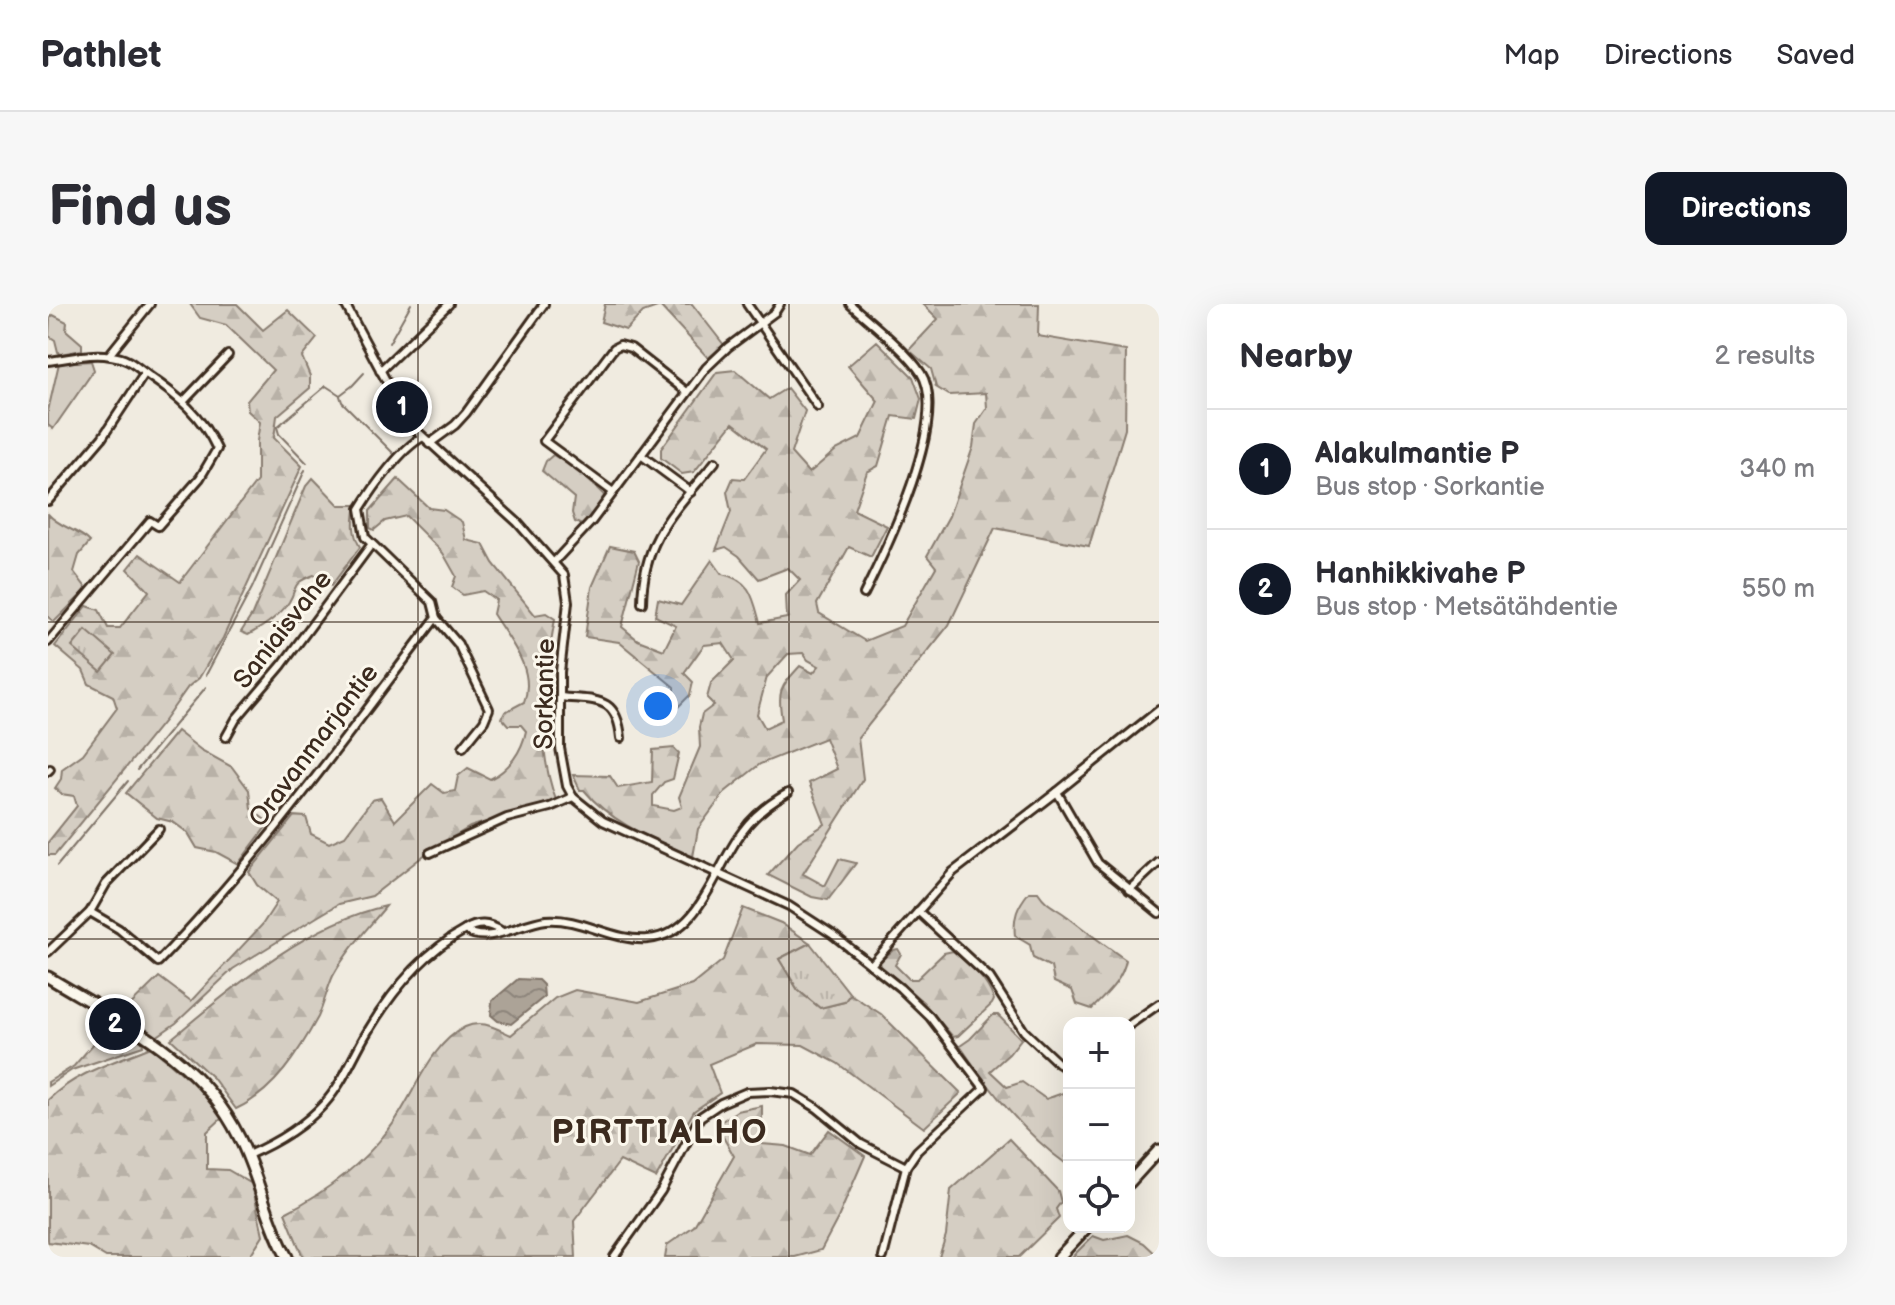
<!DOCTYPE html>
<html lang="en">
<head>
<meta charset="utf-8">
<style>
  body { margin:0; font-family:"Balsamiq Sans",sans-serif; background:#f7f7f7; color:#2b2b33 }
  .controls { position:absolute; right:24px; bottom:24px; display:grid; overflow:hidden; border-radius:16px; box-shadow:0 8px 32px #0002 }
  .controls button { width:72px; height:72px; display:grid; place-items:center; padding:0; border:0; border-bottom:2px solid #e1e1e2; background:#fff; color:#2b2b33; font:40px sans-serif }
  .you { position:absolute; left:610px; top:402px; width:28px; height:28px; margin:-20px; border:6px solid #fff; border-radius:50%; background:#1a73e8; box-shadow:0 0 0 12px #1a73e833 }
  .badge { display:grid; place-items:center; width:52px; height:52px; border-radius:50%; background:#111827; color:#fff; font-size:26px; font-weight:700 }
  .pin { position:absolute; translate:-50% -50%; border:4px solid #fff; box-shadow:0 2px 8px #0006 }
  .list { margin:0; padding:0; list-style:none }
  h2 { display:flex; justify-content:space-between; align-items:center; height:104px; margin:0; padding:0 32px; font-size:34px }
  h2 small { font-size:26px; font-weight:400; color:#7c7c81 }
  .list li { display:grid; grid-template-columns:52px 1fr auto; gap:24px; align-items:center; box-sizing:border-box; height:120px; padding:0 32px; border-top:2px solid #e1e1e2 }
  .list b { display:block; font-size:30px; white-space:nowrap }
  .list p { margin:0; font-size:26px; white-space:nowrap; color:#7c7c81 }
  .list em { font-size:26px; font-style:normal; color:#7c7c81 }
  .icon { flex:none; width:44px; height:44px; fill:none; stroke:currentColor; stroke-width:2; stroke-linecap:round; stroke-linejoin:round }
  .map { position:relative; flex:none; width:1111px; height:953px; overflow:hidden; border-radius:16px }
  header { display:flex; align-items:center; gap:48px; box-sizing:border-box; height:112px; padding:0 40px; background:#fff; border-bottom:2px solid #e1e1e2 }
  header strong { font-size:38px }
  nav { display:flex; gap:44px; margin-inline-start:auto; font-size:28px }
  .intro { display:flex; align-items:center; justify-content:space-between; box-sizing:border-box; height:192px; padding:0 48px }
  h1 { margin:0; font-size:56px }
  .button { padding:20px 36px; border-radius:16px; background:#111827; color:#fff; font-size:28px; font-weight:700 }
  main { display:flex; gap:48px; padding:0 48px }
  aside { flex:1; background:#fff; border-radius:16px; box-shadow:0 8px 32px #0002 }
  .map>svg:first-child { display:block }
</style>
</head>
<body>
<header>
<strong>Pathlet</strong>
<nav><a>Map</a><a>Directions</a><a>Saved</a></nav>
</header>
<div class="intro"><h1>Find us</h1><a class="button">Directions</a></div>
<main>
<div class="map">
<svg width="1111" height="953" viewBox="0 0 1111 953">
  <defs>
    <pattern id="forest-firs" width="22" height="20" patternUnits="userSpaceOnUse" patternTransform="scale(2)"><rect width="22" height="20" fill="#d5cec3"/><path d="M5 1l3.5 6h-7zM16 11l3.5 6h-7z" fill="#b8b1a7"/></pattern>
    <pattern id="park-tufts" width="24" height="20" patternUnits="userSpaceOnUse" patternTransform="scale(2)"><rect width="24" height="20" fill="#d5cec3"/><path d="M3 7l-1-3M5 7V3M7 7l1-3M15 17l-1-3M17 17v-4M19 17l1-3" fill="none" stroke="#b8b1a7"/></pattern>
    <pattern id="water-waves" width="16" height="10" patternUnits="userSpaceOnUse" patternTransform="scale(2)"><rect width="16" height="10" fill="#aca397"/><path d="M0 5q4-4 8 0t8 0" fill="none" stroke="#8d857b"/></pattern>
  </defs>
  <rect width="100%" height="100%" fill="#f0ebe0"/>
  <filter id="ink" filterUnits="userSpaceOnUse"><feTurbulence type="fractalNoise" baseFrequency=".0125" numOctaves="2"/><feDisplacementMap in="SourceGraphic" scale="16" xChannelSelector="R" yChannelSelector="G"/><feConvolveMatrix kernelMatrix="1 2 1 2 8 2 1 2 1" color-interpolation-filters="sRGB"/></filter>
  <g filter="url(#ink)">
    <g fill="#d5cec3" stroke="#887c70" stroke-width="2">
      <polygon points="5,11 19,18 18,26 34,40 34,46 13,50 10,48 7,36 1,32 2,14"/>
      <polygon points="43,57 46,66 5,125 0,121 0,107 11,59"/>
    </g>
    <g fill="url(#forest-firs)" stroke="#887c70" stroke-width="2" fill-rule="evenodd">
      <polygon points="142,0 189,0 215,26 240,6 269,34 254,53 262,72 262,84 229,112 226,134 254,162 175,334 151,374 140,383 116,417 7,551 0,551 0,538 29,502 26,492 13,490 7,484 13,475 14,465 35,450 69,404 65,392 41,380 35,366 7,342 39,302 51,306 60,324 72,324 101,287 80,265 92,250 132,278 209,177 209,137 212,118 200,107 199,97 225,66 178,21 152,14"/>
      <polygon points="557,0 644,0 676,41 660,54 612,2 595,8 578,26 553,18"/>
      <path d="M875,0h116l-1,32 88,15 -1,78 -36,117 -94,-18 -46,97 -91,113 5,41 -60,95 22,12 14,-27 17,4 -28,37 -16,-3 -44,-22 30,-33 27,-18 -16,-41 28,-14 -12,-31 -65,26 -35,28 -27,37 -5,28c-40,-18 -81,-33 -109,-67h-4l-7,-15 37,1 8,12 34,-6 1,-32 21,-2 5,5 -6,26 -9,3 -11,13v11l21,4 8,-3 -3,-10 21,-50 -1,-20 3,-13 12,-9 -7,-7 4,-15 23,-23 -11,-17 -19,2 -20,28 9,9 -3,13 -16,16v-24l-55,-45 -34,-5 7,-50 18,-41 24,5 5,10 -17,66 16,13 26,10 12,-24 -21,-10 3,-17 23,6 31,-45 10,14c29,6 31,23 38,49l27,-5 -1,-23 14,-15 -12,-12 -29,11 -20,-23 -13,-9 -10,3 15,-38 -4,-20 6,-14 11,1 22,-30 -33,-26 -39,49 -12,2 -21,-16v-9l56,-77 18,-2 34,29 18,-11 18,23 -14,42 18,20 27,-23 24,-12 18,-37 -30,-35 29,-25 36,36 8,22 -5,20 -23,-3 -15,50 -11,6 -13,38 33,16 -16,31 -22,-10 -32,57 2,9 46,28 37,-15 34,-59 -9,-11 22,-40 24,-69 3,-23 11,-16 -1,-15 -37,2 -13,-8 -5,-18 -22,-19 29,-31zM755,349l5,7 11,6 -6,7 -13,-7c-20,22 -23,24 -18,54l-17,8 -8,-14 10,-37 21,-23z"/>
      <polygon points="505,151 530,166 556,191 556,197 534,221 527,218 524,209 526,194 494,167 498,157"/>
      <path d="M265,174l26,27h17c-3,16 -4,28 4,42l-29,39 -17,-11c-24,9 -15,10 -25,27 -10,15 -26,25 -41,33l-7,-3 11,-17 54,-129z"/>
      <path d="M350,175l31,29 15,2 18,12 4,18 17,4 10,19 42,52 11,-2 9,6c-11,60 -21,122 1,181l-86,27 -43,26 -55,43 -33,8 -22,13 -84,52 -57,54 -20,14 -35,-23 38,-37 32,24 71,-76 15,-23 -20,-17 -8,-13 45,-56 12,1 5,17 18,9 16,-7 27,-36 9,-2 14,23 37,-37 12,9 11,-2 3,-15 10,-8 22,11c19,-9 32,-28 36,-48l-5,-6h-13l-6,-7 3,-6 19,-10c12,-32 -14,-61 -31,-88l3,-14 -13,-9 -20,4 -11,-8 4,-11 -13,-23 -37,-37 -21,5 -11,9 -4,-2v-17z"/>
      <path d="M0,210c12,14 30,15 42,28l-11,13 -5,17 13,17 -33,33 -6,-5z"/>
      <polygon points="129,427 153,446 184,463 201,486 203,505 221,519 190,560 168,548 149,544 140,529 125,518 109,514 78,489"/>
      <path d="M981,588h9c10,15 16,14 30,25 19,15 38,29 58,43 -4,21 -20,34 -34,49l-15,-5 -5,-14 -18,-8 -3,-15 -18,-9 -3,-13 -15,-9c-2,-19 2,-29 14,-44z"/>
      <path d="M338,602c-18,22 -39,44 -53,70 -6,13 -9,28 -15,41 -19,35 -44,75 -82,92l-23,-31 -42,-39c61,-51 136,-116 215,-133z"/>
      <path d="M695,604l38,15 29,20 -31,16 19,31 22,18 24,-6 6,-8 31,20 80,79 -37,35 -87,-65 -34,-18 -46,-1 -48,20 11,29 -26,18 -38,67 -36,-17 -46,60 2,36h-273l-18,-44c41,-21 76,-47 104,-84 25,-31 38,-83 76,-102 17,-8 30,1 46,8l44,-37 20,-8 64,12 53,-17 31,-25z"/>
      <path d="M850,645l3,5 -6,11 14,14h8l27,-26 9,-2c17,14 34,28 41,49l-2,4 -34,32 -5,1 -30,-35 -42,-36 -1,-4 13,-12z"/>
      <path d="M945,711h5l23,24 -12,15 -19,17 17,16 15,-5 24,17 17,-6 6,-9v82c-44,-31 -79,-76 -109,-120l10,-7z"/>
      <polygon points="69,721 94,737 95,742 24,766 0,782 0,778 26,762 61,722"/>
      <path d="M103,743l55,47 16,24 -15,14v37l21,1 24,14 11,51 -14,22h-143l-17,-10 -41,-5v-142c28,-28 67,-38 103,-53z"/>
      <polygon points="714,802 714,840 738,842 762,851 781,826 817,852 790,914 773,946 747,953 617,953 619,941 646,922 686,852 668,821 689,807"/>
      <polygon points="961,835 1010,887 1013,898 1008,905 1011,914 971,953 891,953 898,931 903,886"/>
      <polygon points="1080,931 1096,939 1111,953 1024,953 1045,932 1056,936"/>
    </g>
    <g fill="url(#park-tufts)" stroke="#887c70" stroke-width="2">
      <polygon points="38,326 67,351 53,368 24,343"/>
      <polygon points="762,639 802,690 796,698 772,704 750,686 731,655"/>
    </g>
    <polygon fill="url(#water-waves)" stroke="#7f7367" stroke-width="2" points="470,675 490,676 495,681 496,693 463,720 450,717 443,711 444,697"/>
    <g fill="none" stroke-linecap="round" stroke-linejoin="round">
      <g stroke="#7f7367" stroke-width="2">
        <polyline points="341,39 363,0"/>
        <polyline points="292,92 294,98 345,149"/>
        <polyline points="259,159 231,130 229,123 278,82 292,91 304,82 316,69"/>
        <polyline points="158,371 204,284 257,166"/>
        <polyline points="89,466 158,383"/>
        <polyline points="9,562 80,477"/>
      </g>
      <defs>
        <g id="minor">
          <polyline points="297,0 350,99 369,127 469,218 516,271 520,298 512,368 512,444 519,482 525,493 555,517 741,602 784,630 852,684 882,713 936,784 869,847 858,863 835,953"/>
          <polyline points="699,0 770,103"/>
          <path d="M802,0c20,18 57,47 71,69 29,45 -35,177 -57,221"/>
          <polyline points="61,51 102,0"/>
          <path d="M0,57c21,-2 42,-9 63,-5 18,2 24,10 38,20 29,20 53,40 68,73l-17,29 -42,48 -8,-5 -102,121"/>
          <polyline points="332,67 401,0"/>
          <polyline points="136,97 180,51"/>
          <polyline points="381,140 407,121 418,109 496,0"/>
          <polyline points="593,151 643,188"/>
          <polyline points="565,188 496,137 566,44 572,41 583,44 639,88"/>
          <polyline points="0,197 54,134 97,69"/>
          <polyline points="506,258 544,217 658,64 680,43 727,8 732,0"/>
          <path d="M594,299c1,-66 34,-93 73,-141"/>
          <polyline points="388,314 410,340 441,405 436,417 415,443"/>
          <path d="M512,393c34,4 57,-3 61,41"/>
          <polyline points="178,433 188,415 234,361 323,241"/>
          <polyline points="0,467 2,465"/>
          <polyline points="1009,488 1050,559 1111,609"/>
          <polyline points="382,549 459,514 502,503 525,493"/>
          <polyline points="1081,586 1111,558"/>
          <polyline points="870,607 942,674 976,727 1010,759 1021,766"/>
          <polyline points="42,608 58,580 111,525"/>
          <path d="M417,626c13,-8 23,-7 36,1"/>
          <path d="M0,648l42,-40 29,17 39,33c103,-106 189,-227 278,-344l-4,-16 -67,-65 -5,-28c13,-21 41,-61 63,-72"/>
          <polyline points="823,661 905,568 1009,488 1111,406"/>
          <polyline points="1081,721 1111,700"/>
          <path d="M200,851c28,-12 55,-28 76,-51 20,-22 29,-49 44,-73 24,-40 56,-79 97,-101 22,16 55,-7 81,-10 35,-3 67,22 102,19 53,-5 66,-70 94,-107 12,-17 28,-29 46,-39"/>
          <polyline points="566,953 613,887 652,813 673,799 699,788 722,787 746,790 769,804 813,840 858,863"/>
        </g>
        <g id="secondary">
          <path d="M0,673c74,45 151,79 191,160 20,39 27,82 48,120"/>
          <polyline points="1081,879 1111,846"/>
          <polyline points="1011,953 1039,923"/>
        </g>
      </defs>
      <use href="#minor" stroke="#3b2a1e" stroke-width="12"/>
      <use href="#secondary" stroke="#3b2a1e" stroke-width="15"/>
      <use href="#minor" stroke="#fbf7ec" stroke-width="6"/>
      <use href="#secondary" stroke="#fbf7ec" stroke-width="9"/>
    </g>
  </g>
  <path fill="none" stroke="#3b2a1e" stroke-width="2" stroke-opacity="0.55" d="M370,0v953M741,0v953M0,318h1111M0,635h1111"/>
  <g text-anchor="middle" stroke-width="6" stroke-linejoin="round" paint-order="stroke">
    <g font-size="26" fill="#3b2a1e" stroke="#fbf7ec">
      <text transform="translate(234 325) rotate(-52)" y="9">Saniaisvahe</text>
      <text transform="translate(496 390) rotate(-89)" y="9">Sorkantie</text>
      <text transform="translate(265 441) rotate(-53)" y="9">Oravanmarjantie</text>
    </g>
    <g font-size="34" font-weight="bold" letter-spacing="2" fill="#3b2a1e" stroke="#fbf7ec">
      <text x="612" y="839">PIRTTIALHO</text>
    </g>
  </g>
</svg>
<div class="controls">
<button>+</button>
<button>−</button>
<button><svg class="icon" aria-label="locate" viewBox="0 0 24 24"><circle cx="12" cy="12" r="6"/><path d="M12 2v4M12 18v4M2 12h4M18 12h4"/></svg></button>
</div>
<div class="you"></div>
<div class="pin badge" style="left:354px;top:103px">1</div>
<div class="pin badge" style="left:67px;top:720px">2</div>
</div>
<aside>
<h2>Nearby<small>2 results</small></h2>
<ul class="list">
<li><span class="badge">1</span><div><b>Alakulmantie P</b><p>Bus stop · Sorkantie</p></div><em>340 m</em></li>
<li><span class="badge">2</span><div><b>Hanhikkivahe P</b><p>Bus stop · Metsätähdentie</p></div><em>550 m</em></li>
</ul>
</aside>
</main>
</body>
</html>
